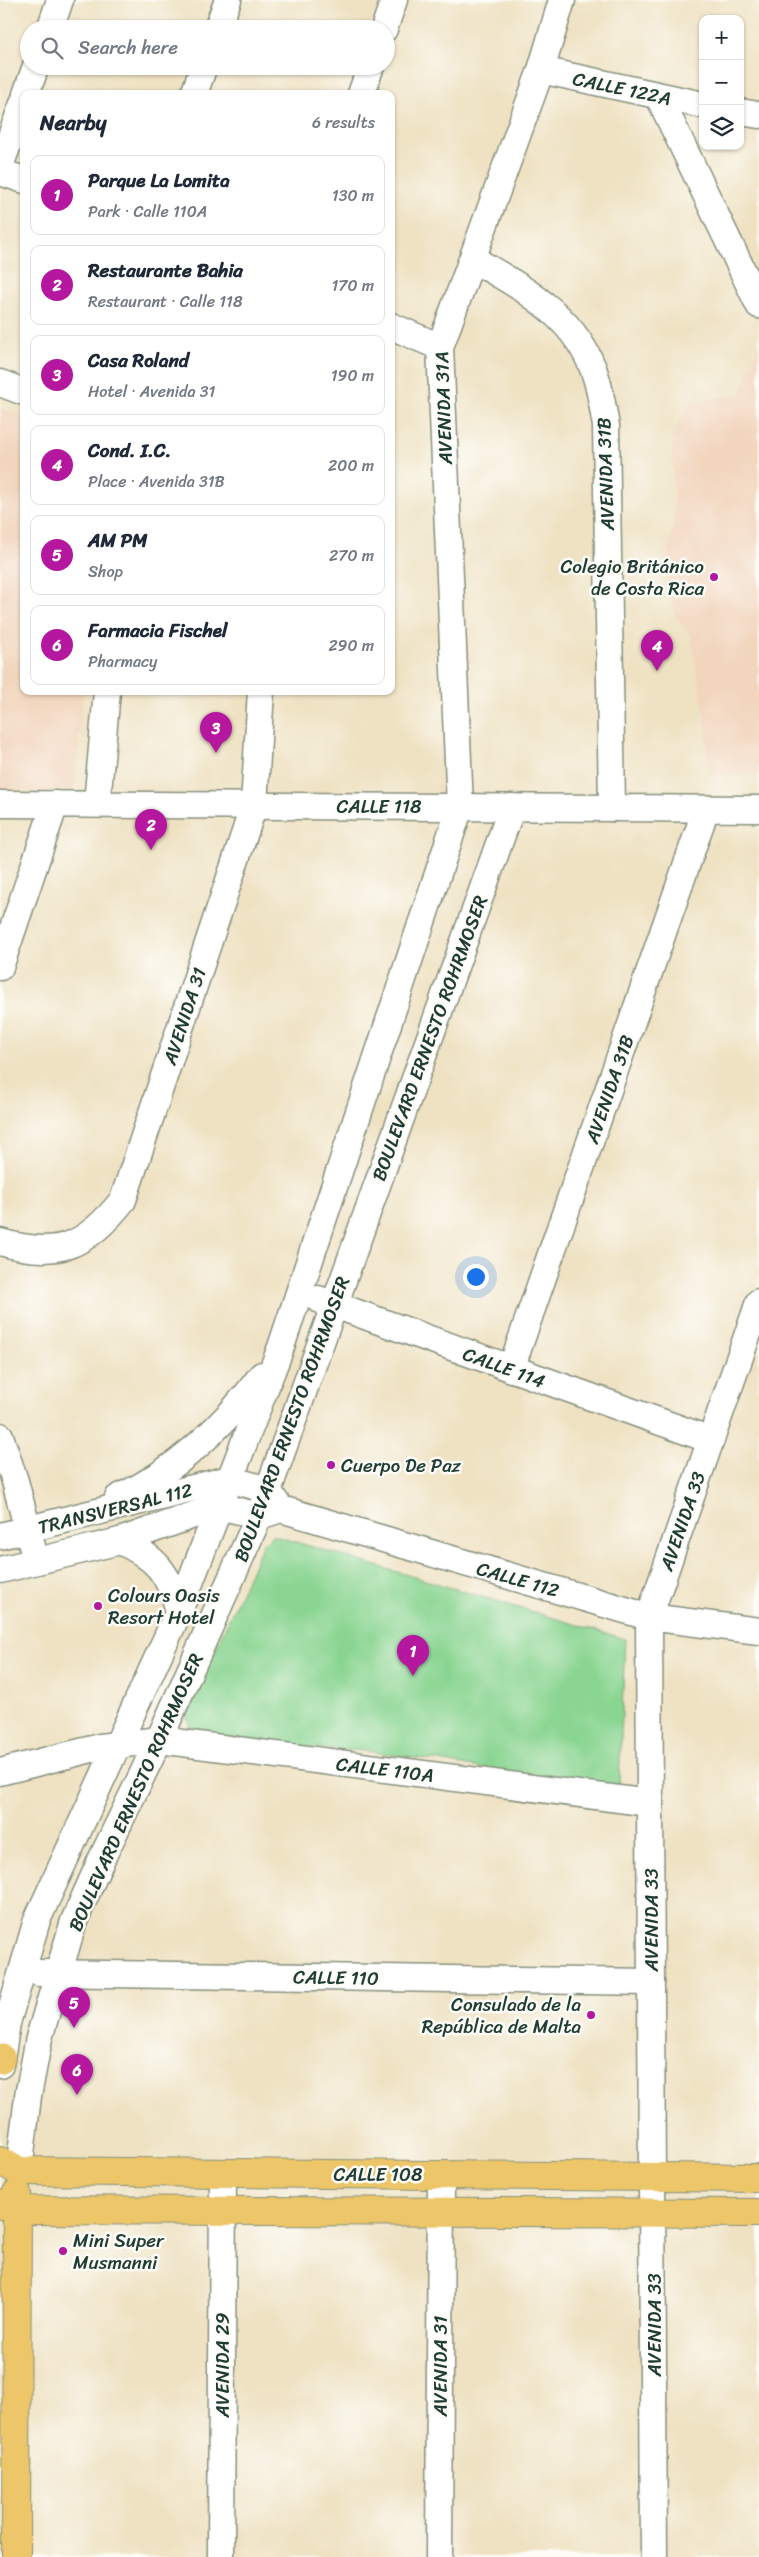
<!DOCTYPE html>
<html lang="en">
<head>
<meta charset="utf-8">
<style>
  body { margin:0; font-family:Sriracha,sans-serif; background:#f6f6f7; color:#1f2937 }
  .controls { position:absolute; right:15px; top:15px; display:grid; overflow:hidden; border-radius:10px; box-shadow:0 1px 4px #0004 }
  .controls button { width:45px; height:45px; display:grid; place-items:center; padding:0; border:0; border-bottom:1px solid #e0e1e3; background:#fff; color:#1f2937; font:25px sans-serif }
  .you { position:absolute; left:475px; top:1276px; width:18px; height:18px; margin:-12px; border:4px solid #fff; border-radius:50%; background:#1a73e8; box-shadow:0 0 0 8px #1a73e833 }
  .badge { display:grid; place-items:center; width:32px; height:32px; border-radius:50%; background:#b5179e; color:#fff; font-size:16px; font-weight:700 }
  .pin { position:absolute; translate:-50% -41px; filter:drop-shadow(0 1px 2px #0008) }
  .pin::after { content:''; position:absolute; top:26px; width:18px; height:15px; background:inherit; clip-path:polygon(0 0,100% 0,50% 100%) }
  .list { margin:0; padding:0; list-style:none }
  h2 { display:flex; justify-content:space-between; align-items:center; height:65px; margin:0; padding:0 20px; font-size:21px }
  h2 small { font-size:16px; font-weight:400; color:#747a83 }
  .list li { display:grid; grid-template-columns:32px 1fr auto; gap:15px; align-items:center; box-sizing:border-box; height:80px; margin:0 10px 10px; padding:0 10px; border:1px solid #e0e1e3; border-radius:10px }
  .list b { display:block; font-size:19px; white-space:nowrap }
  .list p { margin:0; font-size:16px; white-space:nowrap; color:#747a83 }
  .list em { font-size:16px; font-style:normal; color:#747a83 }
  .icon { flex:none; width:28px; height:28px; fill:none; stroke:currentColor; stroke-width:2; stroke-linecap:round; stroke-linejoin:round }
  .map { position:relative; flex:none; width:759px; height:2557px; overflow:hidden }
  .search { position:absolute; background:#fff; box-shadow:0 1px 4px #0004; left:20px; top:20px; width:375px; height:55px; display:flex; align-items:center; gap:12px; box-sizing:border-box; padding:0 18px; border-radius:28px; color:#747a83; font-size:19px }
  .panel { position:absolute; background:#fff; box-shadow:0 1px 4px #0004; left:20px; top:90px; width:375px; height:605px; border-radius:10px }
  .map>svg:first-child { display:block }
</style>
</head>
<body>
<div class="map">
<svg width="759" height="2557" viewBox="0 0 759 2557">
  <rect width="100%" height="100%" fill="#fdfcf7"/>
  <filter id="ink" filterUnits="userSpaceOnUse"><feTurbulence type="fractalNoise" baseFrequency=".02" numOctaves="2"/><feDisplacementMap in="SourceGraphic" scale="10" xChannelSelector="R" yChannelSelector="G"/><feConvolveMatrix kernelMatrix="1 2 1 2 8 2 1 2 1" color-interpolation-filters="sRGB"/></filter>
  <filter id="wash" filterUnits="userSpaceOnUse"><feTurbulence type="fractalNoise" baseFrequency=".0096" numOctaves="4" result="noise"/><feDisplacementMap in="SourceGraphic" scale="20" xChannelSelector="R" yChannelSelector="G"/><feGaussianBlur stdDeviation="1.12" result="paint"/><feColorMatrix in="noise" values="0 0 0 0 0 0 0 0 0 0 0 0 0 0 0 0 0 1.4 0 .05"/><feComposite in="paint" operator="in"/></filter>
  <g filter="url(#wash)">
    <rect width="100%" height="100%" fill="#efe2c3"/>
    <g fill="#f2d5bd">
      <polygon points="759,344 759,774 710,775 704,712 691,636 676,617 669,595 668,558 674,520 672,436 691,401 740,395"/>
      <polygon points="0,408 24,416 24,691 83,691 74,791 0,791"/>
    </g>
    <polygon fill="#8ad592" stroke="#548963" points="272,1535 625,1639 619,1785 611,1791 439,1761 365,1751 290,1746 192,1733 186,1714 263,1544"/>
  </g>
  <g filter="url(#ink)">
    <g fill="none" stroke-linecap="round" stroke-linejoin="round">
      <defs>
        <g id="minor">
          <polyline points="50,29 60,0"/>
          <polyline points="217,29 228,0"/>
          <polyline points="384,29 394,0"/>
          <polyline points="541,70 703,105"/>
          <polyline points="26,94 36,66"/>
          <polyline points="194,94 204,66"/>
          <polyline points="361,94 371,66"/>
          <polyline points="659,97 759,305"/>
          <polyline points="740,112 759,115"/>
          <polyline points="0,166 24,101"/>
          <polyline points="0,172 24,180"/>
          <path d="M473,259c51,30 104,57 123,118 5,16 7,33 10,49l6,382"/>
          <polyline points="391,326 440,347"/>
          <polyline points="0,383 24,392"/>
          <polyline points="0,804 759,809"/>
          <polyline points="97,804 107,691"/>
          <polyline points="0,967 55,804"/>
          <path d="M0,1242c59,17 86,4 123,-42l131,-395 7,-114"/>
          <polyline points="318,1299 711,1440"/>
          <polyline points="511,1369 706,809"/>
          <polyline points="0,1436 15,1481 32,1546"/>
          <path d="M118,1498c57,-26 107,-73 144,-123"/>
          <polyline points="219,1506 259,1516 281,1509 649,1617 759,1631"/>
          <polyline points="0,1536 229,1479 268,1490 277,1504"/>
          <path d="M120,1541c36,16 49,32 59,70"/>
          <polyline points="0,1570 120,1541 219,1506"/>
          <polyline points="0,1772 100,1747 159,1740 650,1803"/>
          <polyline points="39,1973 651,1982"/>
          <polyline points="0,2065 7,2023 37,1920 179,1611 280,1350 460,807 440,347 541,70 562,0"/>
          <polyline points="19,2171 28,2096 39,2038 74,1921 102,1858 159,1740 259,1516 512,807"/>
          <polyline points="221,2557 223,2173"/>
          <polyline points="439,2557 441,2175"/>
          <polyline points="654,2557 649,1617 759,1302"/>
        </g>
        <g id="major">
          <polyline points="0,2060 1,2058"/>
          <polyline points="0,2161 19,2171 759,2178"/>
          <polyline points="0,2204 16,2210 759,2213"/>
          <polyline points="16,2557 17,2193"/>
        </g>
      </defs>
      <use href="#minor" stroke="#87907c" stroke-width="29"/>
      <use href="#major" stroke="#87907c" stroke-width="30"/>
      <use href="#minor" stroke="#fff" stroke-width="26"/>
      <use href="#major" stroke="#ecc669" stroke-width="28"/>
    </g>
  </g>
  <g fill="#b5179e" stroke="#fdfcf7" stroke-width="2">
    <circle cx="714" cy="577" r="5"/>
    <circle cx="331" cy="1465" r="5"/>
    <circle cx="98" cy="1606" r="5"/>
    <circle cx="591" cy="2015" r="5"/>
    <circle cx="63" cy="2251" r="5"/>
  </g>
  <g text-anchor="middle" stroke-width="5" stroke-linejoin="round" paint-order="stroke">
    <g font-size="19" fill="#1f3d34" stroke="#fdfcf7">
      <text transform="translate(622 88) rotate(12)" y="7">CALLE 122A</text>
      <text transform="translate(443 408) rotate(-92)" y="7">AVENIDA 31A</text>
      <text transform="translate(605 474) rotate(-92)" y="7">AVENIDA 31B</text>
      <text x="379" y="813">CALLE 118</text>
      <text transform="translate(184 1016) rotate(-72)" y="7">AVENIDA 31</text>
      <text transform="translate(429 1038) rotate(-70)" y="7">BOULEVARD ERNESTO ROHRMOSER</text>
      <text transform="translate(609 1089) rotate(-71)" y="7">AVENIDA 31B</text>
      <text transform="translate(504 1367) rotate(20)" y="7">CALLE 114</text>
      <text transform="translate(291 1419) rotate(-70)" y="7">BOULEVARD ERNESTO ROHRMOSER</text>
      <text transform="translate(115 1508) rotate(-14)" y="7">TRANSVERSAL 112</text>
      <text transform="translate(682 1521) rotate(-71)" y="7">AVENIDA 33</text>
      <text transform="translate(518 1579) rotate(16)" y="7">CALLE 112</text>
      <text transform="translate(385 1769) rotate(7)" y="7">CALLE 110A</text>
      <text transform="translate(135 1792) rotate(-66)" y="7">BOULEVARD ERNESTO ROHRMOSER</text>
      <text transform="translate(651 1920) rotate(-90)" y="7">AVENIDA 33</text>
      <text transform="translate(336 1977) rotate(1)" y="7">CALLE 110</text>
      <text x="378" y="2181">CALLE 108</text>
      <text transform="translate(654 2325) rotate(-90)" y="7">AVENIDA 33</text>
      <text transform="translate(222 2365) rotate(-90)" y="7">AVENIDA 29</text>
      <text transform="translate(440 2366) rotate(-90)" y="7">AVENIDA 31</text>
    </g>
    <g font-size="19" fill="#1f3d34" stroke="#fdfcf7" text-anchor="start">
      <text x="704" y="573" text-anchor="end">Colegio Británico<tspan x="704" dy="22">de Costa Rica</tspan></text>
      <text x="341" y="1472">Cuerpo De Paz</text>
      <text x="108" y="1602">Colours Oasis<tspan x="108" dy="22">Resort Hotel</tspan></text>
      <text x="581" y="2011" text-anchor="end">Consulado de la<tspan x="581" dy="22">República de Malta</tspan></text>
      <text x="73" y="2247">Mini Super<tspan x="73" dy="22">Musmanni</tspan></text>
    </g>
  </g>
</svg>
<div class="controls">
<button>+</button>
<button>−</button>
<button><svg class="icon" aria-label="layers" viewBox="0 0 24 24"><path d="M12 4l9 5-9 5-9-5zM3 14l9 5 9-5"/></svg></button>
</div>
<div class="you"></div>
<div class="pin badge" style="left:413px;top:1676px">1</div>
<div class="pin badge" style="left:151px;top:850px">2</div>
<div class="pin badge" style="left:216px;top:753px">3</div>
<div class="pin badge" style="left:657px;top:671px">4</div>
<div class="pin badge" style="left:74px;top:2028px">5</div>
<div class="pin badge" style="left:77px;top:2095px">6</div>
<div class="search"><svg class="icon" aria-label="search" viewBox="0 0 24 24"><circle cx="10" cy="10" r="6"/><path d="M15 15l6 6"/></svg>Search here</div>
<section class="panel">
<h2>Nearby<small>6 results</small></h2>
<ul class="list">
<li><span class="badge">1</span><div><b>Parque La Lomita</b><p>Park · Calle 110A</p></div><em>130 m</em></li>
<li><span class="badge">2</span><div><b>Restaurante Bahia</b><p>Restaurant · Calle 118</p></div><em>170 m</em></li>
<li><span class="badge">3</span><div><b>Casa Roland</b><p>Hotel · Avenida 31</p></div><em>190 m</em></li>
<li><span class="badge">4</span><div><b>Cond. I.C.</b><p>Place · Avenida 31B</p></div><em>200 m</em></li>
<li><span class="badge">5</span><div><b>AM PM</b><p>Shop</p></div><em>270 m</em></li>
<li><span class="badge">6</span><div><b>Farmacia Fischel</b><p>Pharmacy</p></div><em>290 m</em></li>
</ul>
</section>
</div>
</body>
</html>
